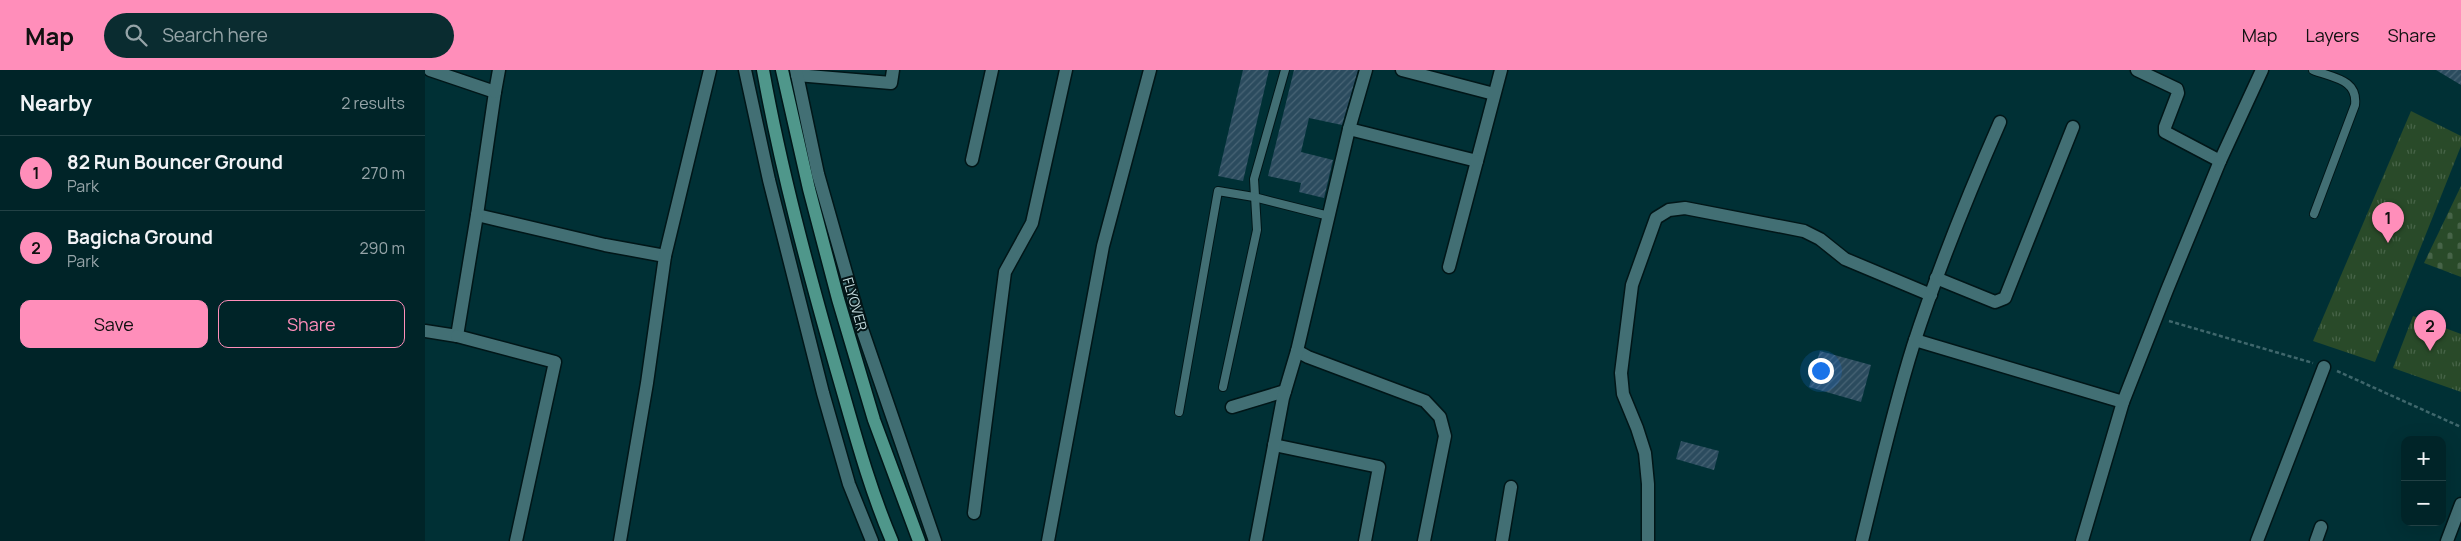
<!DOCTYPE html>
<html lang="en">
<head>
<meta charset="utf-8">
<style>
  body { margin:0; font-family:Manrope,sans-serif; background:#0a2c30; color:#f1f3f6 }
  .controls { position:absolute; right:15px; bottom:15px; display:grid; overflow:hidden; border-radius:10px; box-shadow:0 5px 20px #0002 }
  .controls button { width:45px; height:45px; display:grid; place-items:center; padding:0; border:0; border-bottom:1px solid #224145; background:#002428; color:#f1f3f6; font:25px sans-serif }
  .you { position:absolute; left:1395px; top:300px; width:18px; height:18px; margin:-12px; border:4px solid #fff; border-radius:50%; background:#1a73e8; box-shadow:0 0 0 8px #1a73e833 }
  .badge { display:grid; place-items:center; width:32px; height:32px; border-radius:50%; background:#ff8eba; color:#111; font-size:16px; font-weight:700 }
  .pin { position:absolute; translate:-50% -41px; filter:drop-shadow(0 1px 2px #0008) }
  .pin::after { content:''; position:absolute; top:26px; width:18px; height:15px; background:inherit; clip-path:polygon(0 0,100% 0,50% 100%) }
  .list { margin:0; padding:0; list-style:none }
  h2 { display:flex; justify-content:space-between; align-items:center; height:65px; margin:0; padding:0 20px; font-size:21px }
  h2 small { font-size:16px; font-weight:400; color:#95a4a8 }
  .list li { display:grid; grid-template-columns:32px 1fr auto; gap:15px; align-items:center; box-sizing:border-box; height:75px; padding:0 20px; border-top:1px solid #224145 }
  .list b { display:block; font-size:19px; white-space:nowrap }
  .list p { margin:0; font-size:16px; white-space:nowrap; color:#95a4a8 }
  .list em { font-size:16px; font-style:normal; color:#95a4a8 }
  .actions { display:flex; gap:10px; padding:15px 20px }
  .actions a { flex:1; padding:11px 0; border:1px solid #ff8eba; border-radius:10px; text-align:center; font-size:18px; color:#ff8eba }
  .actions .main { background:#ff8eba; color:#111 }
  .icon { flex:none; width:28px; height:28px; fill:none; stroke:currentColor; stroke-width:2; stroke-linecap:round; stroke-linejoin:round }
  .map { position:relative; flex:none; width:2036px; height:471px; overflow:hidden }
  header { display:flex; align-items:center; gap:30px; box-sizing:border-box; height:70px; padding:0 25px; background:#ff8eba; color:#111 }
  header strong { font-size:24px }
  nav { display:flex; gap:28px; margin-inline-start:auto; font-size:18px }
  .search { width:350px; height:45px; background:#0a2c30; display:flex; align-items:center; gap:12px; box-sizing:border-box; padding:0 18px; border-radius:28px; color:#95a4a8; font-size:19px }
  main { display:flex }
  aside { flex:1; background:#002428 }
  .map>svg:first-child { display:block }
</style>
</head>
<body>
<header>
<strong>Map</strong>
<div class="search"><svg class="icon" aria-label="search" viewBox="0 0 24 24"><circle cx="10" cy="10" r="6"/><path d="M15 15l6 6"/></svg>Search here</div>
<nav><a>Map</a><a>Layers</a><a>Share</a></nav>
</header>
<main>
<aside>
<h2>Nearby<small>2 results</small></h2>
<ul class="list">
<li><span class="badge">1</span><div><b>82 Run Bouncer Ground</b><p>Park</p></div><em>270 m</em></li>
<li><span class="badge">2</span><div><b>Bagicha Ground</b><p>Park</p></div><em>290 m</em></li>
</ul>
<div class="actions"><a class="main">Save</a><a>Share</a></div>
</aside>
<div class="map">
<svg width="2036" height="471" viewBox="0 0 2036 471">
  <defs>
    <pattern id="cemetery-stones" width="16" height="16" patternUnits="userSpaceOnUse" patternTransform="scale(1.25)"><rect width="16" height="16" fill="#294a29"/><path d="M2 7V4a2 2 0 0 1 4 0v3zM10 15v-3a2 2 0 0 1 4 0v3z" fill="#476448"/></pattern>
    <pattern id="park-tufts" width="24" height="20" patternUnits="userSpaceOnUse" patternTransform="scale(1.25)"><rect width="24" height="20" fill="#294a29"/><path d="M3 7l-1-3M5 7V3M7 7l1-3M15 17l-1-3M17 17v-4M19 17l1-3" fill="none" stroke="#476448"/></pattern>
    <pattern id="building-hatch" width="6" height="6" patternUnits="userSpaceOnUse" patternTransform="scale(1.25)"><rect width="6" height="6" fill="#2b4b5e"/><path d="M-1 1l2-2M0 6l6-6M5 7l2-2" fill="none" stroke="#486475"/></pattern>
  </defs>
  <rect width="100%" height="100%" fill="#003035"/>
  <polygon fill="url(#cemetery-stones)" points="2036,116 2036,207 1999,193"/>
  <g fill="url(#park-tufts)">
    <polygon points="1986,41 2036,66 2036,76 1950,292 1888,271"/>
    <polygon points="1988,246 2036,264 2036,322 1968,298"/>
  </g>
  <g fill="url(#building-hatch)">
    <polygon points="818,0 844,0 818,111 793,106"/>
    <polygon points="869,0 933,0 917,55 884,48 876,82 908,90 899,128 874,122 876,113 843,106"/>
    <polygon points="2011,0 2036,0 2036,15"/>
    <polygon points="1395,281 1446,295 1436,332 1384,317"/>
    <polygon points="1256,371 1294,381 1289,400 1251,389"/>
  </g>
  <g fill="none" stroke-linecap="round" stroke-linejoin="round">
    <defs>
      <g id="service">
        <path d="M1888,0c20,8 45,9 42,35l-41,109"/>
        <polyline points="798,317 832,160 829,109 860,0"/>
        <polyline points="754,342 793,121 829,127 904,146"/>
      </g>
      <g id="minor">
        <polyline points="5,0 70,22 52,145 180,175 240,186"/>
        <polyline points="977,0 1069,24"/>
        <polyline points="1712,0 1752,19 1753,23 1740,57 1740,62 1795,91"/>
        <polyline points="372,5 466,13 468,0"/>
        <polyline points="70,22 74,0"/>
        <polyline points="924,59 1052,91 1076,0"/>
        <polyline points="547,90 567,0"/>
        <polyline points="1024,197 1052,91"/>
        <polyline points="1511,208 1570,232 1580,228 1648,57"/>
        <polyline points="0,261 32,266 52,145"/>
        <polyline points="32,266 130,292 91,471"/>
        <polyline points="1490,270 1698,332"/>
        <polyline points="872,281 883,287 1000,331 1015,347 1020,366 999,471"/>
        <polyline points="807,337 860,321"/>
        <polyline points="849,375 954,397 940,471"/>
        <polyline points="549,443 580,202 607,153 641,0"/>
        <polyline points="623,471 678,176 725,0"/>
        <polyline points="831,471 858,328 872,281 924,59 941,0"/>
        <polyline points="1077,471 1086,417"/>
        <polyline points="1223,471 1223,414 1220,383 1212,358 1198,324 1196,303 1207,215 1231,148 1244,140 1260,138 1379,161 1395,169 1420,189 1506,225"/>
        <path d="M1437,471c16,-65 31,-131 51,-195 25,-77 55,-151 87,-224"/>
        <polyline points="1657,471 1698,332 1742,220 1795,91 1837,0"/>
        <polyline points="1832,471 1899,297"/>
        <polyline points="1891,471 1896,457"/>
        <polyline points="2022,471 2036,434"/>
      </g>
      <g id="tertiary">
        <polyline points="320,0 344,110 398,323 424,414 447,471"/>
        <polyline points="371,0 393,104 437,259 510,471"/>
        <polyline points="195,471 222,313 240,186 285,0"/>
      </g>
      <g id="primary">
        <path d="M338,0c18,100 45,200 73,298 17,58 32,117 56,173"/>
        <polyline points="357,0 384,119 413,229 449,350 494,471"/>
      </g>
    </defs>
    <use href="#service" stroke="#011618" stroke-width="10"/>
    <use href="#minor" stroke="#011618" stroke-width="15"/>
    <use href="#tertiary" stroke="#011618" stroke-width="15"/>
    <use href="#primary" stroke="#011618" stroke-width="15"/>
    <g stroke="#3f676c" stroke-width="2.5" stroke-dasharray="4 2.5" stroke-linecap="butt">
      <polyline points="1744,251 1888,293"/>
      <polyline points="1912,301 2036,357"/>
    </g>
    <use href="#service" stroke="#426f74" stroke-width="8"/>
    <use href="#minor" stroke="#426f74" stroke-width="12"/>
    <use href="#tertiary" stroke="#426f74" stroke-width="12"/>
    <use href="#primary" stroke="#4f978b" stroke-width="12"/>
  </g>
  <g text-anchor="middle" stroke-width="4" stroke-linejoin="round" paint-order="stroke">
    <g font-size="14" fill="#c5dcdf" stroke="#041517">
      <text transform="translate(430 234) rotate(74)" y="5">FLYOVER</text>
    </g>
  </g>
</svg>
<div class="controls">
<button>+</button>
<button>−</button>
</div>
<div class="you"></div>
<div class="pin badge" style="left:1963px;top:173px">1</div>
<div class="pin badge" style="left:2005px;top:281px">2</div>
</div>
</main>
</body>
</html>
